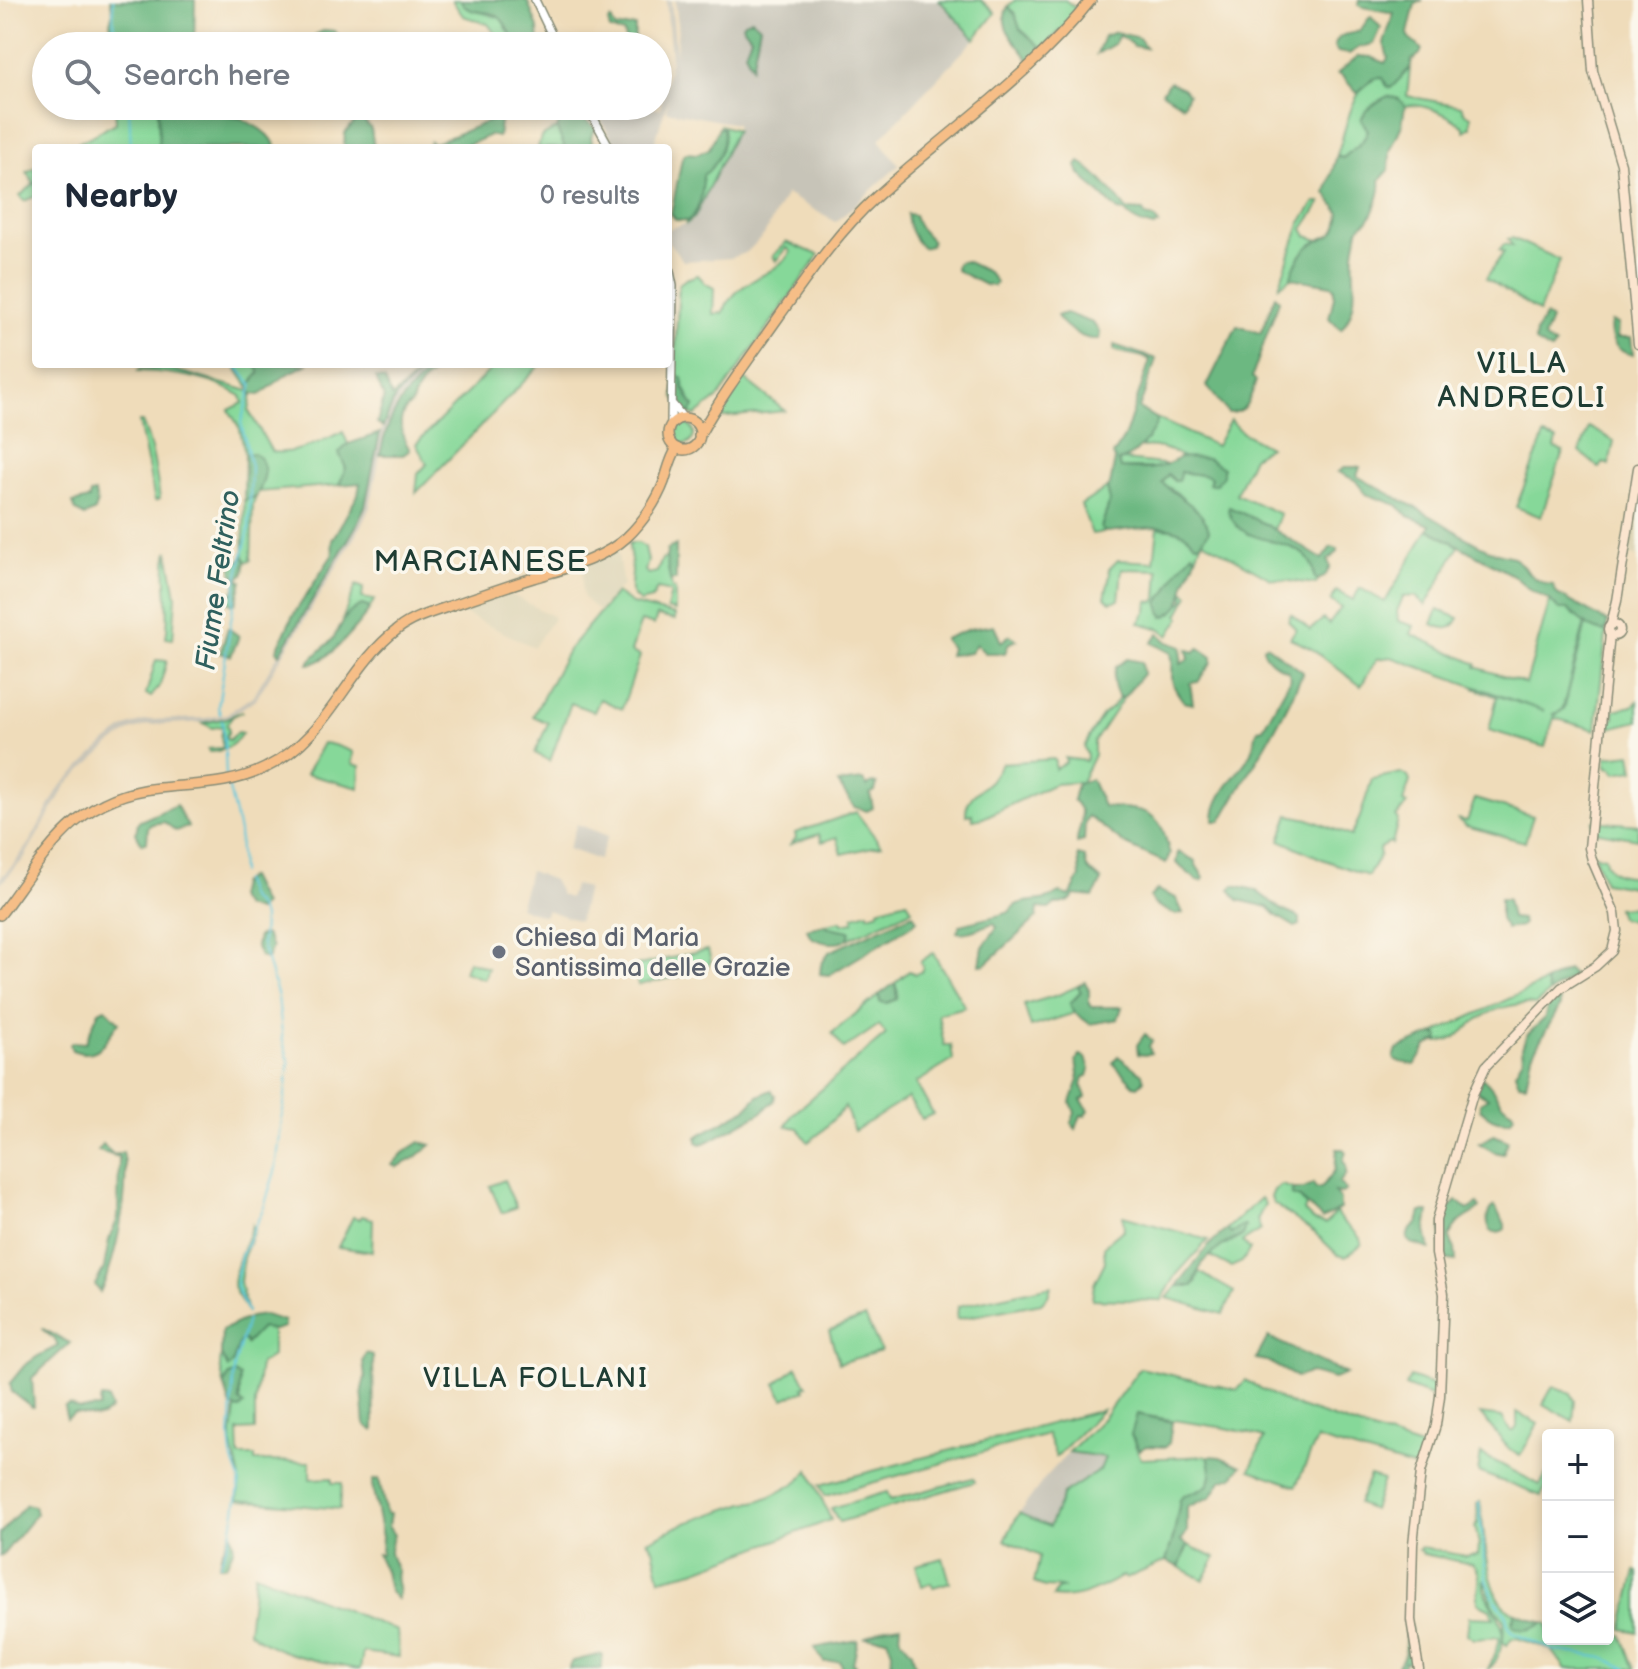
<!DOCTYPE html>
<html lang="en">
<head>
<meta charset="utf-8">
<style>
  body { margin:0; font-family:"Balsamiq Sans",sans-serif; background:#f2f2f3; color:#1f2937 }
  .controls { position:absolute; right:24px; bottom:24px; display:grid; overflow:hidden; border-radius:8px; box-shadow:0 4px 12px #0003 }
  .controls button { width:72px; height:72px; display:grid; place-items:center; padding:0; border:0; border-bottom:2px solid #e0e1e3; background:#fff; color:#1f2937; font:40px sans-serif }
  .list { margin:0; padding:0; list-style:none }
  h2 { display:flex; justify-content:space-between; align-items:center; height:104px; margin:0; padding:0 32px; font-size:34px }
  h2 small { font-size:26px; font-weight:400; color:#747a83 }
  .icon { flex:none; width:44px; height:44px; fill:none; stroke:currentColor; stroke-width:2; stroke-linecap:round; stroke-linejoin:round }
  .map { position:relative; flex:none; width:1638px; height:1669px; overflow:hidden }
  .search { position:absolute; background:#fff; box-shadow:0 4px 12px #0003; left:32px; top:32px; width:640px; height:88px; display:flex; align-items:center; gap:20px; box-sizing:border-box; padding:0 28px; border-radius:44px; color:#747a83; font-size:30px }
  .panel { position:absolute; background:#fff; box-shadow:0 4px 12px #0003; left:32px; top:144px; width:640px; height:224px; border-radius:8px }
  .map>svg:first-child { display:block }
</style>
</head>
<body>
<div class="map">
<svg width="1638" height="1669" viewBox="0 0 1638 1669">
  <rect width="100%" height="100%" fill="#fbf7ec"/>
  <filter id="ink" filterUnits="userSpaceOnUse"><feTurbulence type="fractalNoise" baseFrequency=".0125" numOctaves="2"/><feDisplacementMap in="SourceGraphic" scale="16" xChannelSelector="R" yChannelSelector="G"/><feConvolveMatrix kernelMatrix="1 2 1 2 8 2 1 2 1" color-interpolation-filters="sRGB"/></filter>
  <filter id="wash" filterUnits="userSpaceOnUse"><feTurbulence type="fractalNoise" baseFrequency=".006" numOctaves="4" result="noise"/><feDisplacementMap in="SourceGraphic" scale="32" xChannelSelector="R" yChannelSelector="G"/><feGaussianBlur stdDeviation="1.8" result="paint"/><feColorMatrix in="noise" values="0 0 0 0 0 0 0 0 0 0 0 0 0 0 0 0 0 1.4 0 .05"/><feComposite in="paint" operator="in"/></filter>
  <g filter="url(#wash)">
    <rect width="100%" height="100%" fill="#efdcba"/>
    <g fill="#ddd4b5">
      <polygon points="1636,501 1638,502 1638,557 1627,554"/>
      <polygon points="617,549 623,585 598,611 584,598 582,590 583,565"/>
      <polygon points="509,590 512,595 554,617 534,647 456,610"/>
    </g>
    <g fill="#c7c4b8">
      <polygon points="666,0 671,0 676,55 678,24 675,0 939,0 975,39 879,140 899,165 836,222 786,194 764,235 747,252 731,258 683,261 668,241 668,229 691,222 695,217 736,130 736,124 666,111 669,96 653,148 616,148 594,106 633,106 660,109 671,59"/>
      <polygon points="431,364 440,364 428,372 399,401 384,434 370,507 359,530 256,699 227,718 207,722 149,725 130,731 110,745 67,784 23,860 0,884 0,878 13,865 31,840 59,788 107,741 128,726 148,720 206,718 226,714 253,696 355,528 365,505 380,433 395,398"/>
      <polygon points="577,824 608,836 599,860 568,849"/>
      <polygon points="530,871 553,880 561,895 569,898 574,885 587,888 579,921 547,910 544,916 519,907"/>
      <polygon points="1069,1452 1105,1457 1106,1460 1101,1470 1063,1494 1049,1527 1019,1513 1045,1478"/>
    </g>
    <g fill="#86d899" stroke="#528a66" stroke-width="2">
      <polygon points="452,0 460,0 466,8 501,18 517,46 504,46 488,24 463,16"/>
      <polygon points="939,0 981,0 995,13 975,39"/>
      <polygon points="1015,0 1065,0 1080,11 1042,49 1020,29 1015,14 1008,6"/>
      <path d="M1410,68l-3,28 54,10 4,7 6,3v11l-7,4v-4c-14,-12 -42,-25 -59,-21 -16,-19 -35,-2 -44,14l7,10 -6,12 -19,16 -6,-3c9,-24 15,-77 46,-77l4,8 4,1z"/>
      <polygon points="115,106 158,106 159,139 157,148 69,148 116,123"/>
      <polygon points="720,125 736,130 695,217 686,224 685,221 694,217 697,210 703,175 723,128 719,128"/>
      <polygon points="557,128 565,148 538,148 541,137"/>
      <polygon points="36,167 36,196 24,201 20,196 34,184 27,172"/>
      <path d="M1315,202h6l-18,27 4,7 15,5c-17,3 -28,22 -31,37l-12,8 21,-62z"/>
      <polygon points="1512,238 1560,260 1539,312 1486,278 1504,252 1499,250 1504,244 1512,246 1508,239"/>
      <path d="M786,242l33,13 -101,143 -23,18 -9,-3h4l4,-6 -12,-24 -8,-7 5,-92 7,-5 12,-4 8,9 8,4 -1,26 10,-1c15,-37 47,-32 68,-61l-4,-4 -11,13 -3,-5z"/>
      <polygon points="238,364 254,364 259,370 259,375 248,386 237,369"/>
      <polygon points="496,364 541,364 416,493 418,474 427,464 416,444"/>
      <path d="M167,368l82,23 3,3 -3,17 23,41c25,3 48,-11 71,-20l5,12 -9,9 7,15 -7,17 -80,7 6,-20 -11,-18h-9l-5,-25 -11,-19 14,-7 -2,-7c-29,-18 -69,-24 -103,-25l1,-2z"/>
      <polygon points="741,376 785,411 715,418"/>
      <path d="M1158,419l58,27 14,-26 13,13 26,14 -16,10 -17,37 44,20 -6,16 -9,-6 -17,10c16,3 58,15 65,30 1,2 1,11 1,13l4,3 -2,4 -45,-5 -69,-39 5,-17 -30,-30 -15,-10 6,-9 6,7 6,-9 29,4 2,5 6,-1c-25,-16 -49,-40 -81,-32l11,-8z"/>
      <path d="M139,422h3c11,25 14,51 18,77l-5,2z"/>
      <circle cx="684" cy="434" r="10"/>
      <polygon points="1589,427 1614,441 1609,465 1604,463 1599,468 1580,452"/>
      <polygon points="1544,436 1557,440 1555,448 1563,452 1541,517 1516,507"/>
      <polygon points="1125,460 1172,465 1152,468 1121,468 1118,461"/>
      <polygon points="1107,488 1110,501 1101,527 1105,532 1092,534 1081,505"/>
      <path d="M256,497l-3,7 -2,56 -6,2c-4,-13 1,-44 -1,-62z"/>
      <path d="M1158,528c14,0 29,4 37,16l6,-1 -5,15 -1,-3 -17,15 -11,22 -7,6 4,18 5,-1 15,-15v-9l5,4 -11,20 3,2 -12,19 -8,-7 -22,-6 8,-12 1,-10 6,1 3,-3 2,-29 -37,-1 -3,31 -9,2 -5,-5 5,-22 -1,-6 9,-9 36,2z"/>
      <polygon points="1428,529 1459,546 1426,605 1415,596 1403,597 1397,611 1398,621 1414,626 1411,634 1477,664 1476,667 1526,684 1550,600 1558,609 1568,608 1585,622 1563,707 1561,711 1553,714 1555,716 1564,709 1586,624 1605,631 1607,625 1596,730 1554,718 1545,747 1489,730 1497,697 1474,688 1544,711 1391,657 1377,659 1361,686 1312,649 1290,638 1296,629 1288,621 1291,614 1310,630 1323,619 1329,624 1341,608 1331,601 1336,591 1353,600 1360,588 1385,602"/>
      <path d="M629,543h9l7,4 3,14 -3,10 3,3 9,-2 5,-13 5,-1 5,31h3v22l-8,-2 4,-17 -14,-3 -5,10 -12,3c-14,-10 -8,-16 -8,-31 0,-9 -3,-18 -3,-28z"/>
      <path d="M168,551l8,45 -3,43 -7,-1c6,-32 -5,-58 2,-87z"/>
      <polygon points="356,585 363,588 362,598 374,600 368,612 368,608 362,605 343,618"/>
      <polygon points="616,593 632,604 675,615 675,620 657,616 654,625 641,621 631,652 640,656 622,709 600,699 594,712 571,703 550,761 535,753 548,723 533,716 568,650"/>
      <path d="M1438,610l21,8c-7,14 -15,11 -27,6z"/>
      <polygon points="156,660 167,661 160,685 151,697 146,694"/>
      <path d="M1124,697l-30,45v13l-13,27 -27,2 -71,34 -10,2 -1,-6 -6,1c-1,-17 13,-24 24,-34 4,-5 8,-12 12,-18l51,-4 2,1v9l11,-7 -1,-4 21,3 1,-6 -3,-7c2,-7 17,-31 21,-35 7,-6 10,-7 14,-15z"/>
      <polygon points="1638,701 1638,721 1602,730 1603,722 1614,719 1614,710 1633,706"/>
      <path d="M243,711l-10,5 -6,8 2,7 -4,7 4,2 9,-8 4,1c-8,13 -18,19 -33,19l-1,-3 15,-1 -2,-12 2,-10 -11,2 -9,-5 24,-5z"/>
      <path d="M323,743c12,1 20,5 30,9l-1,12 8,2 -1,22 -53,-14z"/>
      <polygon points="1631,754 1634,770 1616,773 1612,768 1606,767 1606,757"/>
      <polygon points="1401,773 1408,777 1410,781 1403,802 1407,804 1396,817 1398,819 1392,844 1390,842 1379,849 1380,855 1368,876 1322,859 1280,840 1289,815 1309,819 1351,836 1360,817 1372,779"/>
      <polygon points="1475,799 1533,816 1525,842 1466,826 1457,819 1467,821"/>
      <polygon points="856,812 881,845 842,854 837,837 822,842 819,834 791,844 796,838 795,833"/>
      <polygon points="1593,821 1638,825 1638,839 1593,831"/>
      <path d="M1594,855l11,2c1,17 19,20 33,19v12l-34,-6z"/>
      <polygon points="907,901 912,910 848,939 850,931 827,927 826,924 841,921 842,924 853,922 854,916 868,912 868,915 879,912 878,909"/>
      <polygon points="1638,907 1638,923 1620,918 1617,908"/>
      <polygon points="708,950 711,961 704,971 638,985 634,966"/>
      <polygon points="933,953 965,1007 938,1014 944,1045 951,1045 953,1060 916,1083 933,1114 922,1119 908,1098 854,1131 845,1107 819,1134 808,1142 798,1128 786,1126 792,1115 886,1034 879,1025 844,1049 832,1033 879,995 880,1002 897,999 898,993 895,983 909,971 915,974 921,972 923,967 920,962"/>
      <polygon points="468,961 488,968 484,979 464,972"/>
      <path d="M1545,982l4,11 -14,12c-15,-4 -41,4 -55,13 -14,9 -24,25 -43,24l2,-2 -2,-6h-4z"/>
      <polygon points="1078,986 1081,992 1070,1003 1075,1013 1031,1027 1024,1005 1058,995"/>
      <polygon points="504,1180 516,1207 502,1213 490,1186"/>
      <path d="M1282,1185l11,4 -2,6 9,3 6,8 -2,5 10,10 12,3 10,-12c6,15 22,16 26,32l-16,13 -8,-2 -22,-21 -43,-31 -2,-6 3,-7z"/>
      <polygon points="1261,1198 1265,1204 1257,1220 1261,1230 1242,1242 1250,1249 1242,1262 1231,1267 1210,1256 1223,1245 1239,1238 1238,1228 1230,1234 1227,1229"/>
      <polygon points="362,1216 373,1219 372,1252 338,1247 353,1217 360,1219"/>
      <polygon points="1123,1216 1208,1240 1177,1274 1161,1301 1092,1299 1094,1284 1105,1262 1104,1246 1124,1229"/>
      <path d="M252,1225l2,5 -11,28 -3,24 7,31c-3,-9 -9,-16 -13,-24 -5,-12 14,-50 18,-64z"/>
      <polygon points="1199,1272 1234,1292 1223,1314 1167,1298 1177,1286 1189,1287 1196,1283"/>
      <polygon points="1051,1286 1048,1296 1041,1303 957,1319 958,1306"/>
      <polygon points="865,1317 881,1351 839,1363 829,1331"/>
      <polygon points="261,1328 272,1330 272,1356 260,1364 255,1404 255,1430 238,1431 239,1456 255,1456 255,1461 310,1462 310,1479 332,1478 332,1483 342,1483 340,1509 238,1500 240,1478 231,1442 235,1408 240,1409 240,1390 227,1378 224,1384 220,1366 221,1355 232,1364 240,1340 244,1340 246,1343"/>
      <polygon points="797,1367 807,1386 803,1387 805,1390 784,1399 775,1384"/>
      <path d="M1140,1368l98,22 7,-10 43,23 135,45 -7,20 -99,-29 -21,47 -46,-16 14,-32c-41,-14 -84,-15 -126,-24l-7,21 10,24 67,-3c4,13 6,24 -5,35l-14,3 -9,6 -6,35 -8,26 -41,18 -2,-3c-23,12 -44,25 -70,21l4,-7 7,-2 -19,-1 -11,-4 6,-27 -35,-16 14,-27 30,14 14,-33 37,-24 5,-13 -36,-5 34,-34z"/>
      <polygon points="1410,1377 1438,1387 1438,1399 1405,1386"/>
      <polygon points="1553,1386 1571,1393 1575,1401 1573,1421 1543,1404"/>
      <polygon points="1102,1410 1056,1457 1047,1434 825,1496 820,1485"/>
      <polygon points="1517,1412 1538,1424 1520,1456 1510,1450 1480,1414 1502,1417 1510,1431 1514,1431 1517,1427"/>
      <polygon points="1481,1454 1540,1485 1548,1471 1548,1482 1541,1496 1478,1472"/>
      <path d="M809,1470l22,50 -137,51 -34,8 -7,-31 -6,-7 36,-17 61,-21c16,1 56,-19 65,-33z"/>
      <polygon points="1370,1476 1383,1480 1373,1510 1358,1504"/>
      <polygon points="973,1478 975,1482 839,1522 831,1508 887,1492 890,1500"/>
      <path d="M1480,1502c5,29 5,100 35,111l-3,7 18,10 14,-7 4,1v15h60l14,-4 13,34h-69l-14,-19 -35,-12 -6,1 -4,6 -4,-3 1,-21 -13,-20 -7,-22c-3,16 10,27 16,42 6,14 0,41 -12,48l7,-14 4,-18 -25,2 -7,-5 2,-17 25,1 -4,-9 -12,-6c-2,-14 7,-29 -6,-39l-49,-10 -5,-4 3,-2 45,8 12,-1 1,-10 -4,-19 3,-3 -1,-19z"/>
      <polygon points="1188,1545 1215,1558 1204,1580 1179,1567"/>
      <polygon points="943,1558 950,1582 933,1587 931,1583 922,1586 916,1565"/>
      <polygon points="1636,1571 1638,1572 1638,1632 1622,1629"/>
      <path d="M255,1573l142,58 2,26 -36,-5 -3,17h-3c-36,-8 -80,-13 -109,-38z"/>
    </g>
    <g fill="#6cb881" stroke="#467a5a" stroke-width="2">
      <polygon points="110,0 195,0 194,46 116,46 110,23 113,11"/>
      <path d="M460,0h67l11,28 1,18h-22c-4,-8 -10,-22 -17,-28 -12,-11 -27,1 -40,-18z"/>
      <path d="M1359,0h64l-8,4 -7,29 1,6 13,10 -2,5 -8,6 -2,8 -19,20 -4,-2 -4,-8c-14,-2 -17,8 -26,15l-15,-17 -5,-2 21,-18 13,1 14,6 3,-5 -4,-15 10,-30 -31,-6 -5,-2z"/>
      <path d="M1008,6l7,8 5,15 21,18 1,2 -13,12c-9,-18 -33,-31 -21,-55z"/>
      <path d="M1371,16l10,12 -7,16 -14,3 -11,7 -11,-2 -4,-5c7,-20 18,-8 28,-19 3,-4 5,-8 9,-12z"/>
      <polygon points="611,19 615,28 635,26 634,46 626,46 624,33 610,30 608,22"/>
      <polygon points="752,19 760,26 752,67 745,52 751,37 742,25 744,22"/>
      <polygon points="325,30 334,31 338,35 340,46 321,46 315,35"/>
      <polygon points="1116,32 1139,38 1146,48 1134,46 1119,35 1114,44 1097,54 1104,36"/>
      <polygon points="1169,82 1183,88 1188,94 1183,105 1162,92"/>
      <path d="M1388,96l11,3 6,7 -3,19 -12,26 -1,19 -9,10c2,10 -6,33 -12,40 -1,1 -9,7 -9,8 -2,4 -2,9 -3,13 -9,34 10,56 -15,89l-12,-12 5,-21v-9l-3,-3 -40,-7 1,-5c3,-9 10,-22 19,-28 18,-13 25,-4 29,-32l-14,-20 11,-38 6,3 19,-16 6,-12 -7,-10c4,-11 17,-19 27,-24z"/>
      <polygon points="158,106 205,106 226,116 241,118 260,129 271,138 277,148 157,148 159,139"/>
      <polygon points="564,106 583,106 586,121 596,128 591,137 593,148 565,148 557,129"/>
      <polygon points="504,115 507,118 500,122 498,137 490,135 463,147 427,148 430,141 433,144"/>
      <polygon points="360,116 371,129 374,148 344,148 345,133"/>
      <path d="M719,128h4c4,14 -7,40 -20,47 0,15 -2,37 -16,46l-11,-1 -5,-6 11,-56 4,-5 11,1 12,-5z"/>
      <path d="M1080,162c14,8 36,34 47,48l16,1 2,5 9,2 5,6 -5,3c-10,-2 -23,-7 -29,-15l-7,-1 -38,-37 -3,-8z"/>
      <path d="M907,214l7,1 4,11 14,15 -2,5 -7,2c-10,-9 -15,-22 -16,-34z"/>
      <polygon points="965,261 988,272 996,282 994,286 985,285 956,270 957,263"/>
      <path d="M1275,296l4,4 -27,77 4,4c-5,15 -9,33 -28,32l-21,-27 30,-60 24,7z"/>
      <path d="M1065,313l28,10 7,10 -1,6c-15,2 -33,-10 -42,-23z"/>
      <polygon points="1545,316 1551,320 1544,338 1555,346 1551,351 1535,342 1536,332"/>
      <path d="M1611,322l7,2 -1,14h14l2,17c-17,-3 -25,-16 -22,-33z"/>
      <path d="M1114,345l42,14 -17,50 19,10c-5,16 -23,39 -40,42l3,7c25,2 39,3 59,-11l27,1 16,10v7l-7,9h-7l2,-6 -2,-2 -29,-4 -1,9h-4l-7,-7 -6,9c15,14 43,26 47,48l-8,12 -6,1c-19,-28 -63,-13 -90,-12l-4,-4 9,-27 -3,-13 3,-3 5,-25 -2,-5 12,-19 25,-76c-13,-7 -27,-5 -36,-10z"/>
      <polygon points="254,364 308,364 287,374 260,395 252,394 248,386 259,374 259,370"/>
      <path d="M440,364h10c-18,9 -34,19 -38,40 -17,11 -12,30 -2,46l-7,5h-23c7,-39 26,-69 60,-91z"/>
      <polygon points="425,368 395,398 383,427 377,423 384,398 376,378 385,380 392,397"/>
      <polygon points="676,375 682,378 684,389 694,407 690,413 682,410 674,396"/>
      <polygon points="380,433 365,506 355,528 280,654 277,650 292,617 333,554 332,540 358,495 360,483 339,485 346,468 339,453 348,444"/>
      <path d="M254,453c17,12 10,29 2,44l-12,3 1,-46z"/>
      <path d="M1346,467h14l-3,9c24,14 49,26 72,39 29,16 52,37 85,42 11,11 21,27 39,28l4,9 51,28 -3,10c-14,-1 -27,-14 -37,-23h-10l-8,-9 -20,-10 -17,-15 -85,-46 2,-4 -22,-9 -11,-11 -31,-11 -11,-14 -17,-8z"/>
      <polygon points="95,493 97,505 95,511 85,516 76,511 73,503 89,499 90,494"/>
      <path d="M1229,507l36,17 57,35 9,-12 7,2v3l-10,8 2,7 -5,9 -7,4 -4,-3c-1,-39 -53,-30 -76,-50 -5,-4 -7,-10 -10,-16z"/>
      <polygon points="676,545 676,580 670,580 666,557 668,549"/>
      <path d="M1193,553l3,5c-3,9 -8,17 -11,26 -5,17 -2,25 -22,33l-5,-15 9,-10 11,-22z"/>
      <polygon points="243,557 246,559 244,573 238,579 242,581 236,603 233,605 228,602 226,596 233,593 238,579 232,573 232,566"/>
      <path d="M362,605l6,2v5c-13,16 -39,51 -60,52 7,-11 16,-15 24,-24 10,-14 12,-28 30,-35z"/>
      <polygon points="994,625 1001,642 1010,635 1017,640 1009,643 1005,653 985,653 976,644 970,653 949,655 951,648 944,639 969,629"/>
      <polygon points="228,628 239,636 231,656 220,653"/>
      <path d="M1159,633l8,9 15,5 -1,17 8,-5 -2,-10 7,3 5,-4 13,9v5l-14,20 -8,1 3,21 -9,-2c-21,-27 -7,-25 -13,-49l-19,-10z"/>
      <path d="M1266,645l37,27c-22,52 -54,100 -82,149h-7c-1,-26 24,-46 37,-67 4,-8 3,-16 7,-25l5,-1 28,-50 -3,-7c-10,-4 -24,-13 -25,-24z"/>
      <path d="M1127,659l15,3 1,12 -19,23 -5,1c-6,-12 -7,-19 -3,-31z"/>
      <path d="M1091,779l12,27c21,4 48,-1 59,22 4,8 5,18 8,26l-4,9 -40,-18 -38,-29 -3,6 -1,19 -7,2c0,-16 13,-27 -4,-43l4,-16z"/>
      <polygon points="863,780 867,786 872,783 877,784 875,791 870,794 873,808 867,811 854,807 838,783"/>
      <polygon points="176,805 188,827 176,831 164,822 152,824 148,827 147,842 142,844 136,833 138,822"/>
      <polygon points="1178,852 1196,861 1196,865 1204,878 1202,881 1197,880 1176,863"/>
      <path d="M1078,855l7,2c0,15 7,14 17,24l-9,16 -19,-2c-4,9 -10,8 -19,9l-6,5 -11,-1 -1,9 -7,7 -44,40 -6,1 3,-18 14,-20 -3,-4c-12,3 -26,12 -37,9l3,-7c7,-2 46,-11 49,-13 3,-3 5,-7 9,-8 15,-6 25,0 42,-11l10,3 10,-19z"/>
      <polygon points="249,877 263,905 258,911 244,907 237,897 240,884"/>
      <polygon points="1234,885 1255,890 1282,910 1300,918 1300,925 1295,927 1277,916 1268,907 1238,900 1230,889"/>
      <polygon points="1157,890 1176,898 1183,913 1176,915 1154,904 1150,897"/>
      <polygon points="1500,899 1507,899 1511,918 1521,919 1523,923 1521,926 1506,929 1500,919"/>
      <polygon points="913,914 917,920 912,925 829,975 820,974 821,965 829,952"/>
      <path d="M826,924l2,3 22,4 -2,8c-10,7 -29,4 -38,-3l-3,-7z"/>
      <polygon points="266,935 272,947 267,959 260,957 256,947 258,936"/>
      <polygon points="1568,970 1574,976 1549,993 1545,982"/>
      <polygon points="1085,982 1089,990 1089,1004 1092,1007 1122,1007 1118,1019 1090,1024 1075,1013 1070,1004 1081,992 1078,986"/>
      <polygon points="895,983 897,999 887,1003 880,1002 879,995"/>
      <polygon points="1555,998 1560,1001 1560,1006 1532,1055 1526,1084 1519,1083 1515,1072 1523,1058 1522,1048 1526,1036 1544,1019 1548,1006"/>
      <path d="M105,1008l14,14c-15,19 -19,39 -47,28l-2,-5 2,-3 13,1 14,-32z"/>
      <polygon points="1145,1034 1152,1041 1149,1046 1151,1053 1145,1055 1138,1054 1137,1045"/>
      <polygon points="1433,1034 1439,1036 1439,1040 1427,1046 1415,1065 1396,1061 1394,1058 1397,1049"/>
      <polygon points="1081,1055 1086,1058 1090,1069 1088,1076 1084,1077 1082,1086 1086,1097 1081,1100 1089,1110 1085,1116 1081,1115 1076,1129 1071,1123 1075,1113 1071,1102 1079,1080 1076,1060"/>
      <polygon points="1118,1056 1142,1074 1144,1080 1138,1086 1134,1085 1113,1063"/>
      <path d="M1482,1078c14,10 15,26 30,33l2,4 -3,5c-12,3 -22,-2 -31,-11v-6l8,-5 -11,-7z"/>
      <polygon points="771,1090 775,1095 774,1101 761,1113 709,1141 701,1144 697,1142 697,1137 701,1134 745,1110 758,1096"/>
      <polygon points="1494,1135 1508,1141 1503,1154 1494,1152 1479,1143"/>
      <polygon points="420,1142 431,1145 415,1158 397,1167 392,1165 403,1153"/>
      <path d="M102,1144l12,11 9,-3c8,36 -7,108 -23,140l-5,-7 9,-17 5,-28 9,-22 1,-61 -21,-6z"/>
      <polygon points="1337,1149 1343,1149 1346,1152 1343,1161 1346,1165 1346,1174 1339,1183 1346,1190 1342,1193 1334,1192 1340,1200 1340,1209 1322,1219 1300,1198 1291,1195 1293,1189 1304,1189 1313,1184 1315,1189 1321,1188 1335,1170"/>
      <path d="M1457,1201l11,9 10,-6 2,4 -23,16 -8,13 6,12 1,12 -13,-2c-3,-21 -6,-45 14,-58z"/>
      <path d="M1494,1206l11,18v5l-6,4 -8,-2c-5,-9 -5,-19 3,-25z"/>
      <polygon points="1421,1212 1429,1212 1426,1231 1430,1249 1411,1243 1407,1239 1409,1231 1418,1223"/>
      <polygon points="1242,1226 1245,1226 1242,1236 1223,1245 1202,1263 1193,1286 1177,1286 1210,1244 1227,1229 1231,1234"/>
      <polygon points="264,1315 284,1321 284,1327 274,1330 261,1328 246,1344 244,1340 240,1341 232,1364 228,1368 221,1355 222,1330 250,1317"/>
      <polygon points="41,1328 70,1343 32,1378 34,1407 32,1407 12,1392 10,1383 24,1366 38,1356 58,1346 55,1340"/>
      <polygon points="1268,1337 1346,1374 1334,1379 1311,1373 1296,1377 1267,1361 1256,1359"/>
      <polygon points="366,1353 373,1355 374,1431 365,1425 362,1389 365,1377 363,1361"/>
      <polygon points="235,1373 240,1377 239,1400 244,1405 240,1409 231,1407 224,1384 229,1376"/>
      <path d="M101,1398l7,1 3,10c-14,15 -22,5 -37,4l-7,6 -3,-12 5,-2 10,4 20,-1z"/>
      <polygon points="1137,1414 1172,1422 1169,1443 1166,1447 1146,1446 1140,1450 1131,1435"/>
      <path d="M1208,1456l12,1 21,9 -8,11 -12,4 -10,16 -24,10v25l-6,9 7,4 -9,22 -13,-6 8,-26 6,-35 3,-4c26,-7 33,-12 25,-40z"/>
      <path d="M379,1479l7,35h4l-2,12 6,9c-7,18 -4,19 3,36 -3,12 5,18 0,28l-8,-8 -4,-20 -8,-17h4l1,-17 -10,-52 1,-5z"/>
      <polygon points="26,1504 34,1506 36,1514 2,1556 0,1556 0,1534"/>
      <polygon points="231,1532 234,1548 226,1566 219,1565 221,1554"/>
      <path d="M1515,1613l29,10c-11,5 -21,11 -32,2z"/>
      <polygon points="901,1625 900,1638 912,1652 916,1669 891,1669 892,1652 887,1638 864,1638 888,1627"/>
      <polygon points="1410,1626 1414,1663 1404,1662 1403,1669 1396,1669 1405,1654 1405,1627"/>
      <polygon points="858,1640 853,1664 856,1665 855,1669 843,1669 840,1661 824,1662 814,1648"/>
      <polygon points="602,1654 602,1669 569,1669 573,1661"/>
    </g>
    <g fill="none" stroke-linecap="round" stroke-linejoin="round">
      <g stroke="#60c8dd" stroke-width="2">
        <polyline points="113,0 114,46"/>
        <polyline points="129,106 131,148"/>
        <polyline points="220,714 218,707 238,574 249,530 251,467 241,422 252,385 235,364"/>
        <polyline points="222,720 225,750"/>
        <polyline points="225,753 226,777"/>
        <polyline points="228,784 239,832 241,873"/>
        <polyline points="243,881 249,898 258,907 263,917 262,944 278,997 283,1042 289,1062 276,1168 264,1207 241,1256 237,1275 236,1286 247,1312"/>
        <polyline points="1479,1503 1486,1577 1494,1598 1506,1614 1508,1627 1513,1633 1553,1650 1604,1658 1627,1669"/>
        <polyline points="220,1564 232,1529 240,1480 232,1458 230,1436 234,1368 247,1319"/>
      </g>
    </g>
  </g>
  <g filter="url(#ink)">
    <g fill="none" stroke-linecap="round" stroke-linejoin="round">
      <defs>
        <g id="tertiary">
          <polyline points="535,0 557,46"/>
          <polyline points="587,106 610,148"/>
          <polyline points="668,262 673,286 671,423"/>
          <polyline points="673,405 683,418"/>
        </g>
        <g id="secondary">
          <polyline points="1588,0 1593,71 1621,164 1638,344"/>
          <circle cx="1614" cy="630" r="6"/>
          <polyline points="1611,624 1617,601 1638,468"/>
          <polyline points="1419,1669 1411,1620 1413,1544 1421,1472 1436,1425 1440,1396 1444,1294 1436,1254 1436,1220 1473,1094 1486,1066 1561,988 1596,966 1612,951 1617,931 1615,913 1592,860 1589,848 1610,634"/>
        </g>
        <g id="primary">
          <circle cx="684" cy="434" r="16"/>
          <path d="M699,436c24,-43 53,-81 81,-121 30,-42 58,-83 96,-118 71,-65 155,-121 215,-197"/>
          <path d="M0,915c46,-61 74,-119 159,-127 36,-4 72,-3 106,-20 67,-33 80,-99 133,-139 14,-11 32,-16 49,-22 29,-10 57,-20 86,-29 32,-10 69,-18 94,-41 15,-14 30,-36 37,-55 4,-12 6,-23 13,-34"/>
        </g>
      </defs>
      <use href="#tertiary" stroke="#878c77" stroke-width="10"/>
      <use href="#secondary" stroke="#878c77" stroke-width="11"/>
      <use href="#primary" stroke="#878c77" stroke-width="12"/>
      <use href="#tertiary" stroke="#fff" stroke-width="7"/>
      <use href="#secondary" stroke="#fbe5cf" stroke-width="8"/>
      <use href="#primary" stroke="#f6be87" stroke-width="9"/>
    </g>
  </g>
  <circle fill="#6b7280" stroke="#fbf7ec" stroke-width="3" cx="499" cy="952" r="8"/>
  <g text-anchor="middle" stroke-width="7" stroke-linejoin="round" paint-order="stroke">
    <g font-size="26" fill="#5b616d" stroke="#fbf7ec" text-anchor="start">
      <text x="515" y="946">Chiesa di Maria<tspan x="515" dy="30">Santissima delle Grazie</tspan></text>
    </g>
    <g font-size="28" font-style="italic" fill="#2f605e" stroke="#fbf7ec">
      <text transform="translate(217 580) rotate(-82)" y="10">Fiume Feltrino</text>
    </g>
    <g font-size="28" letter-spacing="2" fill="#1f3d34" stroke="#fbf7ec">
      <text x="536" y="1387">VILLA FOLLANI</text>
    </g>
    <g font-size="30" letter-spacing="2" fill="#1f3d34" stroke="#fbf7ec">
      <text x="1522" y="373">VILLA<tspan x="1522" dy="34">ANDREOLI</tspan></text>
      <text x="481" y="571">MARCIANESE</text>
    </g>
  </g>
</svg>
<div class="controls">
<button>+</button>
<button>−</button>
<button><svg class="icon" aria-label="layers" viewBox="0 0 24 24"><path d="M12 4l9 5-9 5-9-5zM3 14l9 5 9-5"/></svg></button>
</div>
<div class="search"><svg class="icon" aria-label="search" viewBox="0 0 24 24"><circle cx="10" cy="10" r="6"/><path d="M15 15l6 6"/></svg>Search here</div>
<section class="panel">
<h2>Nearby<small>0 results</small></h2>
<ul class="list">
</ul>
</section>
</div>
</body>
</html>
